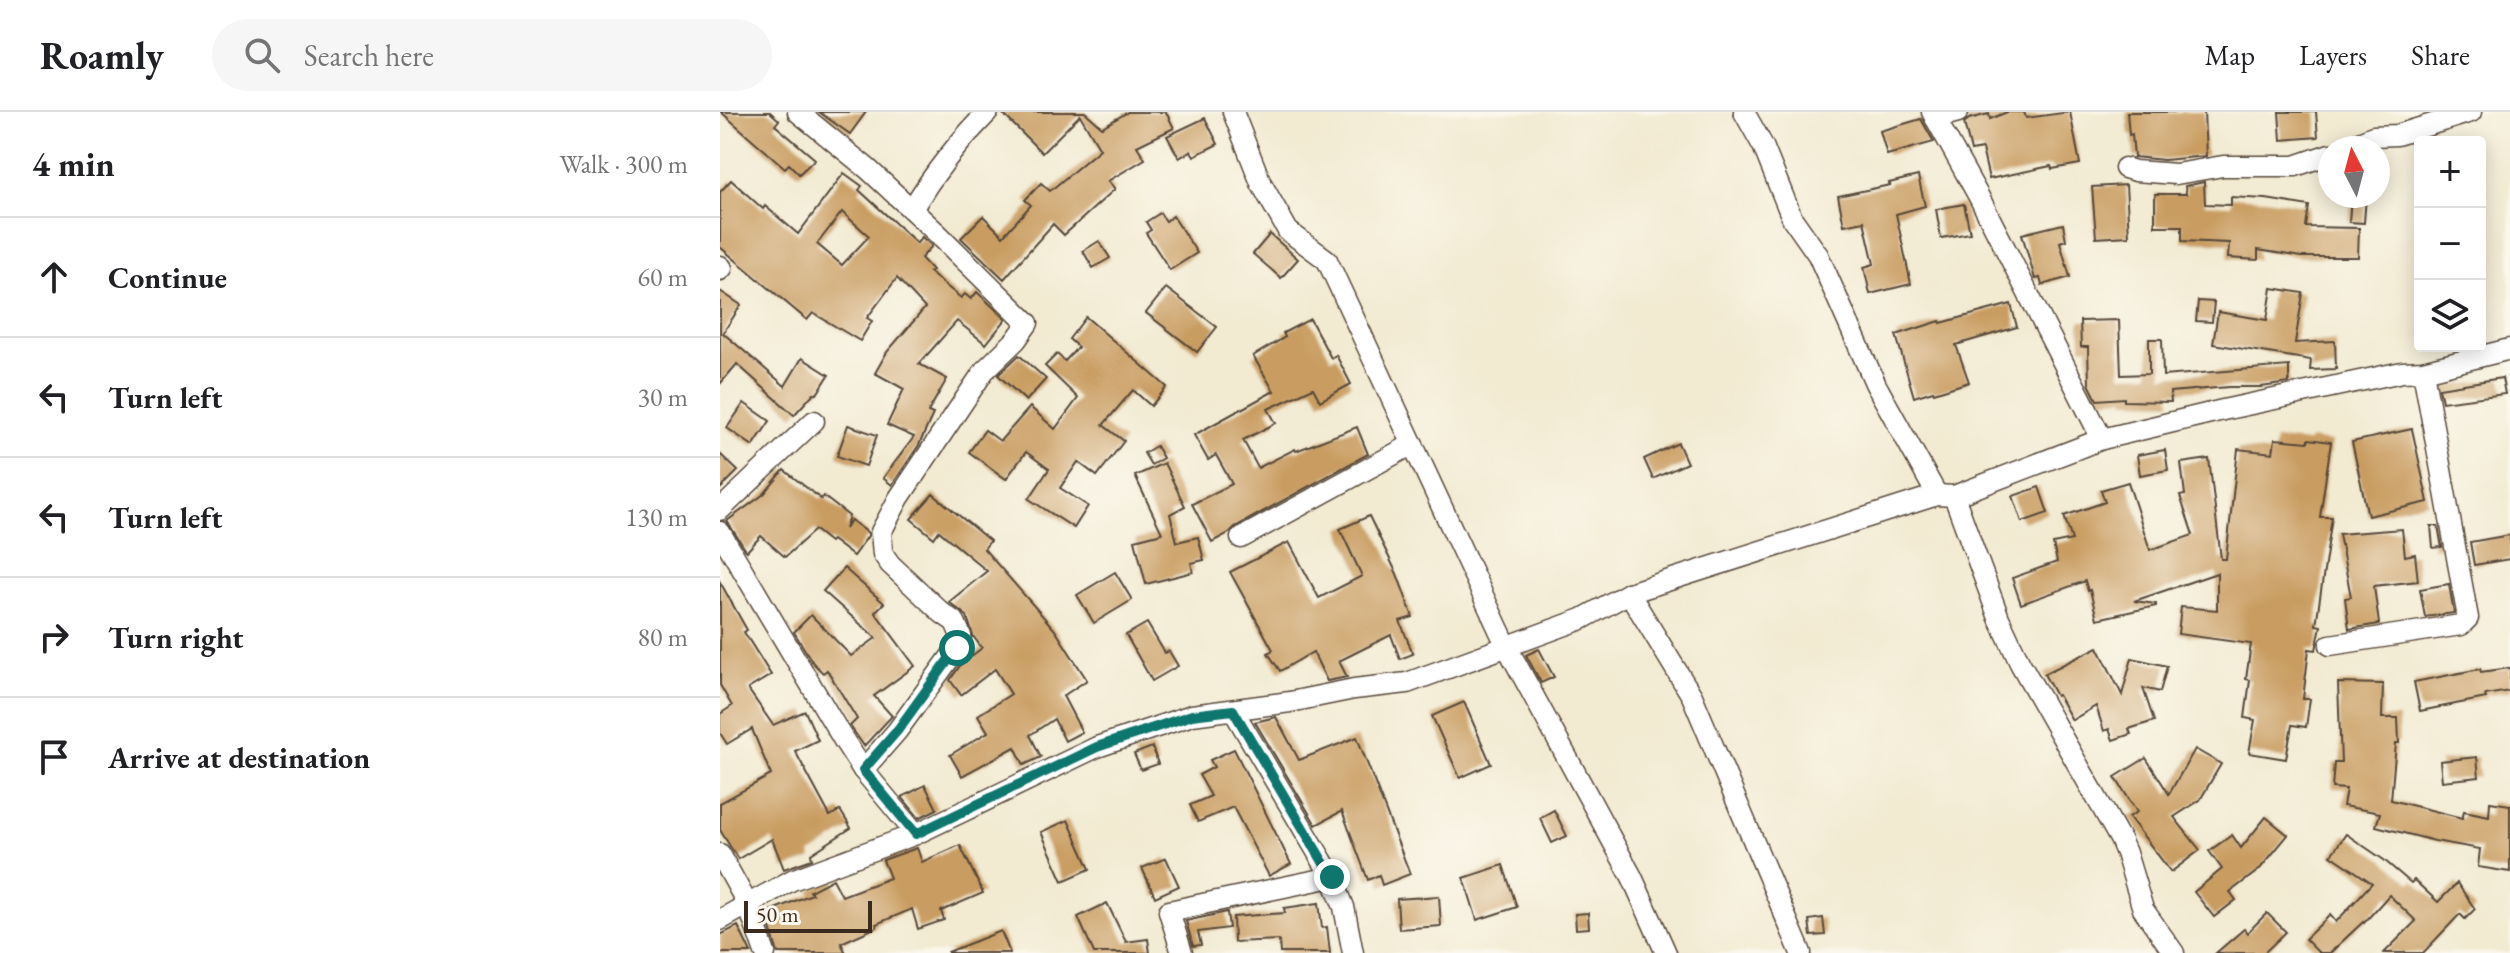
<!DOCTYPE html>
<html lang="en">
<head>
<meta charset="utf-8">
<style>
  body { margin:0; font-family:"EB Garamond",serif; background:#f6f6f6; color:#202124 }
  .controls { position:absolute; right:24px; top:24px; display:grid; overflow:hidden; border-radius:8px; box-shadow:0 4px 20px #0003 }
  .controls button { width:72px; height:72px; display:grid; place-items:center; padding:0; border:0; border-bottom:2px solid #e0e0e0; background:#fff; color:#202124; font:40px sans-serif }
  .compass { position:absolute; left:1598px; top:24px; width:72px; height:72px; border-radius:50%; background:#fff; box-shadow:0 4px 20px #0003; rotate:354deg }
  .scale { position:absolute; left:24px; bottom:20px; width:128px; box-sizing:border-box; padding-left:8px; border:4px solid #3b2a1e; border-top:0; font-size:22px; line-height:28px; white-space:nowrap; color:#3b2a1e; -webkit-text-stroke:6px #fbf7ec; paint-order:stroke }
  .stop { position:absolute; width:24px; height:24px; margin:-18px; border:6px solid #0f766e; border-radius:50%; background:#fff }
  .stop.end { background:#0f766e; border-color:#fff; box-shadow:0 2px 8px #0008 }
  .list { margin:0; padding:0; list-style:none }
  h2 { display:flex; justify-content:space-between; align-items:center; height:104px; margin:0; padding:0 32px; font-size:34px }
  h2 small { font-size:26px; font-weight:400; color:#757577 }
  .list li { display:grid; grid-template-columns:52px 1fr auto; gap:24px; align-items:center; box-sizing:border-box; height:120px; padding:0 32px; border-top:2px solid #e0e0e0 }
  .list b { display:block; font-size:30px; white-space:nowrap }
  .list em { font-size:26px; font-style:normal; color:#757577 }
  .icon { flex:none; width:44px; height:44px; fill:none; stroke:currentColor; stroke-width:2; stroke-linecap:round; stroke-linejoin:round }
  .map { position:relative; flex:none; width:1790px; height:841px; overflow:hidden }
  header { display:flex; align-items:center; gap:48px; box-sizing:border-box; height:112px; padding:0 40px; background:#fff; border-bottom:2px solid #e0e0e0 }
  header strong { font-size:38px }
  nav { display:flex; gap:44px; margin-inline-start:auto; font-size:28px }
  .search { width:560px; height:72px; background:#f6f6f6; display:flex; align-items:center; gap:20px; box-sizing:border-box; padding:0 28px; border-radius:44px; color:#757577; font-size:30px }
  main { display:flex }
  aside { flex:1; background:#fff }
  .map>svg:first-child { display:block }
</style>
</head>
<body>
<header>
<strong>Roamly</strong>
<div class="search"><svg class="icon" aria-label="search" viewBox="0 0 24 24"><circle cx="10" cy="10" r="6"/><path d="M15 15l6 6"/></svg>Search here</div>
<nav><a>Map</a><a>Layers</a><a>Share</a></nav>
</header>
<main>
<aside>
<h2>4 min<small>Walk · 300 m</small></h2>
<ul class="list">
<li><svg class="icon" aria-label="ahead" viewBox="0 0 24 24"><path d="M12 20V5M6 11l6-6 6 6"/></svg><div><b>Continue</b></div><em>60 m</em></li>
<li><svg class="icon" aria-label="left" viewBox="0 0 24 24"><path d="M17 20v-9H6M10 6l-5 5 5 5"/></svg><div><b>Turn left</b></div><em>30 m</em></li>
<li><svg class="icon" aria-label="left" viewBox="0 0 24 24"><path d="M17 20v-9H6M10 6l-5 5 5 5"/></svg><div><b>Turn left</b></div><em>130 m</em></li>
<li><svg class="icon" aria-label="right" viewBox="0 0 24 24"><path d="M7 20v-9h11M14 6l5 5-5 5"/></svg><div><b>Turn right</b></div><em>80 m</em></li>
<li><svg class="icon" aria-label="arrive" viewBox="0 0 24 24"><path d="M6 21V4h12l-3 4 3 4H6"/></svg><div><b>Arrive at destination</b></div></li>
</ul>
</aside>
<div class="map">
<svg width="1790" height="841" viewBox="0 0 1790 841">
  <rect width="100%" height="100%" fill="#fbf7ec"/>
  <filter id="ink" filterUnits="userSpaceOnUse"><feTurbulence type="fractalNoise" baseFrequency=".0125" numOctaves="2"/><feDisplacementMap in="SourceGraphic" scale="16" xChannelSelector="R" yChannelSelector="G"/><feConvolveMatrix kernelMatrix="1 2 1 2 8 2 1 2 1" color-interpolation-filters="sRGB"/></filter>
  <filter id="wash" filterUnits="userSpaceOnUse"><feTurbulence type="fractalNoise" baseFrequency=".006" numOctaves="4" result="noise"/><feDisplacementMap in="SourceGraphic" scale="32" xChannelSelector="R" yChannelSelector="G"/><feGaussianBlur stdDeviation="1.8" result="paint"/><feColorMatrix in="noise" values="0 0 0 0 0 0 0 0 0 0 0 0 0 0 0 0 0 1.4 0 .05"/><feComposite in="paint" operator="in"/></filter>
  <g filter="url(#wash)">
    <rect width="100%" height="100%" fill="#f2ead1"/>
    <g id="blocks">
      <g fill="#c99d62" fill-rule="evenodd">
        <polygon points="1,0 50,0 59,8 55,13 95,47 79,62 69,52 65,56"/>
        <polygon points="99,0 146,0 130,22"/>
        <polygon points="281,0 365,0 382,15 408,0 446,0 454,16 417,34 425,47 388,69 395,77 344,123 333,112 284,167 241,126 263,104 283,124 311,93 305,88 321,71 330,79 380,37 360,3 322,41"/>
        <polygon points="1287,0 1304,0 1306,6 1350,0 1360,52 1332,57 1331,54 1269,67 1262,37 1251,39 1244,11 1249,7 1269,2 1270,7"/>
        <polygon points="1407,0 1484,0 1486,44 1444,48 1414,45 1412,22 1409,23"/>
        <polygon points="1559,0 1596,0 1598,25 1561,28"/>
        <polygon points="485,6 498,32 474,44 471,39 459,46 447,24"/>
        <polygon points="1201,7 1214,30 1167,43 1160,19"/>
        <path d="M124,61l18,13 -3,4 58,53 5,-6 10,9 -11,12 11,12 -3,2 32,26 4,-4 6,5 6,-7 29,27 -20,25 -29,-23 -38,43 28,15 -19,33 5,2 -14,31 -27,40 -9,-7 31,-41 -27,-12 17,-36 -29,-16 12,-21 38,-44 -28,-30 -30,40 5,3 -12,20 -47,-28 -6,7 -87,-73v-55l11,-12 32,29 2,-3 33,28zM122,100l27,24 -27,29 -25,-21z"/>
        <polygon points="1198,64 1205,94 1176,102 1191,172 1150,182 1144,155 1154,152 1144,109 1124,113 1118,84 1170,73 1169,71"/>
        <polygon points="1484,70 1485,92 1511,93 1511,85 1546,87 1589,94 1586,115 1639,116 1638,145 1581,145 1538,138 1538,148 1508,146 1509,131 1462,129 1462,114 1435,114 1435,82 1466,82 1465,74"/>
        <polygon points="1406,73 1409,124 1376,126 1372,75"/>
        <polygon points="1631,84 1646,84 1644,111 1629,110"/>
        <polygon points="1244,92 1250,121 1221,126 1216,97"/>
        <polygon points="440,101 446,109 453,104 477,141 450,158 426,121 431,118 426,110"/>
        <polygon points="1343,112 1346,128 1340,130 1350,165 1322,173 1320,166 1315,167 1302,122"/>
        <polygon points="550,122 578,147 561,166 533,142"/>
        <polygon points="379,129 390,146 373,156 363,139"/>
        <polygon points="446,176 497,215 477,240 426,201"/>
        <polygon points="1552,176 1583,181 1575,231 1615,229 1616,257 1590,258 1591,248 1493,232 1498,200 1547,208"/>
        <polygon points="0,179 21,193 3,221 65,274 82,246 109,263 97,282 94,281 74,303 17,252 0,272"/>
        <polygon points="1478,189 1494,190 1492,210 1476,209"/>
        <polygon points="1291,192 1297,215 1236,233 1249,270 1214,281 1213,279 1194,285 1176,223 1220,209 1221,211"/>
        <polygon points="366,205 447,275 431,294 413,278 383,313 404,329 377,364 358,350 340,376 368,394 354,416 309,387 329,357 306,340 286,367 249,340 265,318 280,329 310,295 335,317 358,286 325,254 337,242 345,249 358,235 349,227"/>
        <polygon points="590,207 611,246 616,243 631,272 600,289 593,276 548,297 556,311 523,328 538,356 575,337 576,339 637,315 648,342 515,415 509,421 492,430 472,392 512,372 496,343 488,348 474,323 554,279 533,244 565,225 563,221"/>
        <polygon points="1399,208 1401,263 1429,262 1429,227 1442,227 1443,264 1569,254 1569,271 1541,275 1509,275 1450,280 1451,290 1404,289 1404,286 1377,288 1369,272 1368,235 1361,235 1360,209"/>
        <polygon points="299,243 326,267 306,289 278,263"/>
        <polygon points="1782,266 1785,282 1722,290 1719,276"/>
        <polygon points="24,291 50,309 33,334 7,316"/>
        <polygon points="128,313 157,323 146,354 117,344"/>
        <polygon points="1692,317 1708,390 1648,404 1632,330"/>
        <polygon points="1555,327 1588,330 1589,327 1611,330 1600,405 1612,405 1596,513 1601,514 1596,538 1589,537 1583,587 1590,587 1586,615 1572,613 1566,647 1529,641 1535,608 1525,606 1530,568 1526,567 1531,532 1458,522 1461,495 1497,498 1497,461 1414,489 1436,492 1436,494 1377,507 1370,478 1368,479 1365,469 1301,492 1292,466 1337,450 1333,432 1352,428 1344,404 1385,390 1381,378 1408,370 1430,438 1473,423 1460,384 1465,383 1461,351 1489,347 1501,447 1506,447 1518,337 1553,341"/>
        <polygon points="958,331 967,351 933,367 924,347"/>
        <polygon points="436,334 443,346 431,353 424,341"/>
        <polygon points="1445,338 1448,358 1420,363 1417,343"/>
        <polygon points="0,342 18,359 0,377"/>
        <polygon points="444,351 465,394 450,402 457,430 478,425 484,448 471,451 473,460 426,472 415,428 442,421 415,364"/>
        <polygon points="64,358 101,387 103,384 129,404 125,417 131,408 148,421 148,424 133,444 112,428 110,430 95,418 65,445 41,424 27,439 25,437 7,409 44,382"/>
        <polygon points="1319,375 1328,401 1302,410 1293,384"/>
        <polygon points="213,382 270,429 264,437 335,518 367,568 343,584 362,620 345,629 334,607 310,623 321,645 304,653 295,635 242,664 230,643 268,620 258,603 291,582 275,557 241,583 230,568 242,551 262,536 253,524 247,504 229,490 267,459 219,419 214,426 191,407"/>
        <polygon points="649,404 677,462 693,505 680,509 693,542 680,547 671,523 619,549 627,565 607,569 593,540 560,559 548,541 553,538 510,460 569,430 599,486 642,464 620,417"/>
        <polygon points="1711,414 1718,414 1722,435 1713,436"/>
        <polygon points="1682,417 1685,444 1695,442 1698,469 1654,474 1659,512 1629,517 1625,486 1631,485 1619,422"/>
        <polygon points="1790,423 1790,447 1754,453 1750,430"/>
        <polygon points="124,456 164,491 155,500 195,554 154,584 172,604 144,634 130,614 137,607 107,558 103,561 93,551 74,520 91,503 131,544 156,526 103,479"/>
        <polygon points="395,460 412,488 374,511 357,483"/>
        <polygon points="0,470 27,518 24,520 51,563 28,577 53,613 85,599 98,628 75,639 110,704 120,698 131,716 91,742 92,747 64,757 52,727 18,747 0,718 0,691 51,663 32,617 7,632 0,621 0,602 12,594 0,573"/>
        <polygon points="1729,472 1734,501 1705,505 1700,477"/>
        <polygon points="427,511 445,541 449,539 458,554 432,569 406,523"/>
        <polygon points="1378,535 1402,583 1412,546 1447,554 1440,580 1423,576 1434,609 1409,617 1411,622 1393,628 1389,617 1384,619 1376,594 1352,608 1338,583 1336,584 1324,562"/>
        <polygon points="819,537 834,565 821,571 806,543"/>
        <polygon points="1790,556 1790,579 1765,583 1766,586 1700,599 1694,570 1760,557 1761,560"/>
        <polygon points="1618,571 1663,572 1662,606 1678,606 1679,631 1676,631 1671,688 1742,706 1744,699 1769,704 1770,690 1790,693 1790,760 1758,755 1760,737 1715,729 1656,714 1660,701 1623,694 1626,677 1612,676 1614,651 1621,651"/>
        <polygon points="744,590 771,652 740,666 712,604"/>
        <polygon points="556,605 579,648 637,625 690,762 662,773 659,763 648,768 622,699 596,713 535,610"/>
        <polygon points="432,635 438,652 421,658 414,642"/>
        <polygon points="514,637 571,752 549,764 513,695 478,710 470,693 491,684 479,663 494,655 490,648"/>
        <polygon points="1475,637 1501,652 1480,688 1454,705 1480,738 1451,760 1409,705 1417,700 1395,665 1426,646 1449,682"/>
        <polygon points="1757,645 1759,665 1722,669 1720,649"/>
        <polygon points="205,673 217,697 199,706 182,685"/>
        <polygon points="834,698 847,724 832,731 820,706"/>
        <polygon points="1546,705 1568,723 1539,758 1510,780 1516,788 1494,805 1474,780 1502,757 1489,739 1512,723 1521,736"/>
        <polygon points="348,708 370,757 343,769 321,720"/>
        <polygon points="1626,722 1664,748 1691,771 1694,768 1718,790 1737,771 1755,797 1745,807 1740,802 1703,841 1664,841 1696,809 1669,783 1644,811 1643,810 1610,841 1599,841 1585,827 1610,803 1616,810 1652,771 1611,743"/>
        <polygon points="240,733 263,781 221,799 224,808 198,817 192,797 156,812 157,815 121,831 126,841 58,841 45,801 92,782 90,779 113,767 122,784 170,766 163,748 197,736 202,750"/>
        <polygon points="446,746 459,774 435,785 422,756"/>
        <polygon points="783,753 797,795 757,808 744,766"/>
        <polygon points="719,784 721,814 679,817 677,787"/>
        <polygon points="387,791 406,830 428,827 430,841 374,841 358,805"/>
        <polygon points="599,791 602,816 607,815 610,841 560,841 559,828 514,830 513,805 565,801 564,796"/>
        <polygon points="507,800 509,816 478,820 481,833 473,834 466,809"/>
        <polygon points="868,801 869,816 856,817 855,802"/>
        <polygon points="1547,801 1566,820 1544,841 1496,841 1524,817 1527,821"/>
        <polygon points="1103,806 1105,823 1091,824 1089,808"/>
        <polygon points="18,814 31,841 0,841 0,823"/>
        <polygon points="281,819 290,841 228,841 228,840"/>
      </g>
    </g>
  </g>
  <g filter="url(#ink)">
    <use href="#blocks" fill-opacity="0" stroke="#564739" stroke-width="2"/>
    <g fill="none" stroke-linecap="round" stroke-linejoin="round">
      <defs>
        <g id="street">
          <polyline points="78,0 148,57 218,122 308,211 296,228 264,259 179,386 161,420 163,442 170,452 222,501 235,510 241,524 237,536 177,619 143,658"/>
          <polyline points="513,0 541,71 568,119 607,148 787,535 912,765 946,841"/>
          <polyline points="1024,0 1043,34 1072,106 1098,143 1156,273 1217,383"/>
          <polyline points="1212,0 1259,85 1382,327"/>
          <polyline points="1215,6 1238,0"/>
          <polyline points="1625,36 1653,24 1677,23 1751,0"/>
          <polyline points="1405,56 1415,59 1456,62 1503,54 1575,54 1610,42"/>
          <path d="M192,97c22,-36 46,-67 76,-97"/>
          <polyline points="0,154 2,156 0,158"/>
          <polyline points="1234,384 1279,506 1300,551 1400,727 1406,741 1423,797 1454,841"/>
          <polyline points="0,398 94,309"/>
          <polyline points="0,420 123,627 143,658 196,722"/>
          <polyline points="521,426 693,332"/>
          <polyline points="909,481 972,584 1081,841"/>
          <polyline points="1610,533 1741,513 1748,506 1703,259"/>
          <polyline points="513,598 612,765 624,795 633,841"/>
          <polyline points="0,742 28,793 45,841"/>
          <polyline points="0,808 72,768 196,722 377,635 472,603 570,590 634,577 687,571 862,507 909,481 1217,383 1234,384 1382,327 1503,298 1682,260 1703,259 1790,237"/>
          <polyline points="462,841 449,799 612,765"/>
        </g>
      </defs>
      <use href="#street" stroke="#564739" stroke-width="23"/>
      <use href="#street" stroke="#fff" stroke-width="20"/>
    </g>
  </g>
  <g fill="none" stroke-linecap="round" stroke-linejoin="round" filter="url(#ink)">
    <polyline stroke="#0f766e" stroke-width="10" points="237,536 177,619 143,658 196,722 377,635 472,603 513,598 612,765"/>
  </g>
</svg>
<div class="controls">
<button>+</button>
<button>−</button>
<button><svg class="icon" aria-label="layers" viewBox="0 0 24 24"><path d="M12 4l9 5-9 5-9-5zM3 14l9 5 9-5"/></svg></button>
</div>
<svg class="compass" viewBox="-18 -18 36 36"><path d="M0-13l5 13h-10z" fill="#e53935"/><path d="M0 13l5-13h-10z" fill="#757577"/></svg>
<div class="scale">50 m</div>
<div class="stop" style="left:237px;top:536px"></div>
<div class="stop end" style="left:612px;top:765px"></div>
</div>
</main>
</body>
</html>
